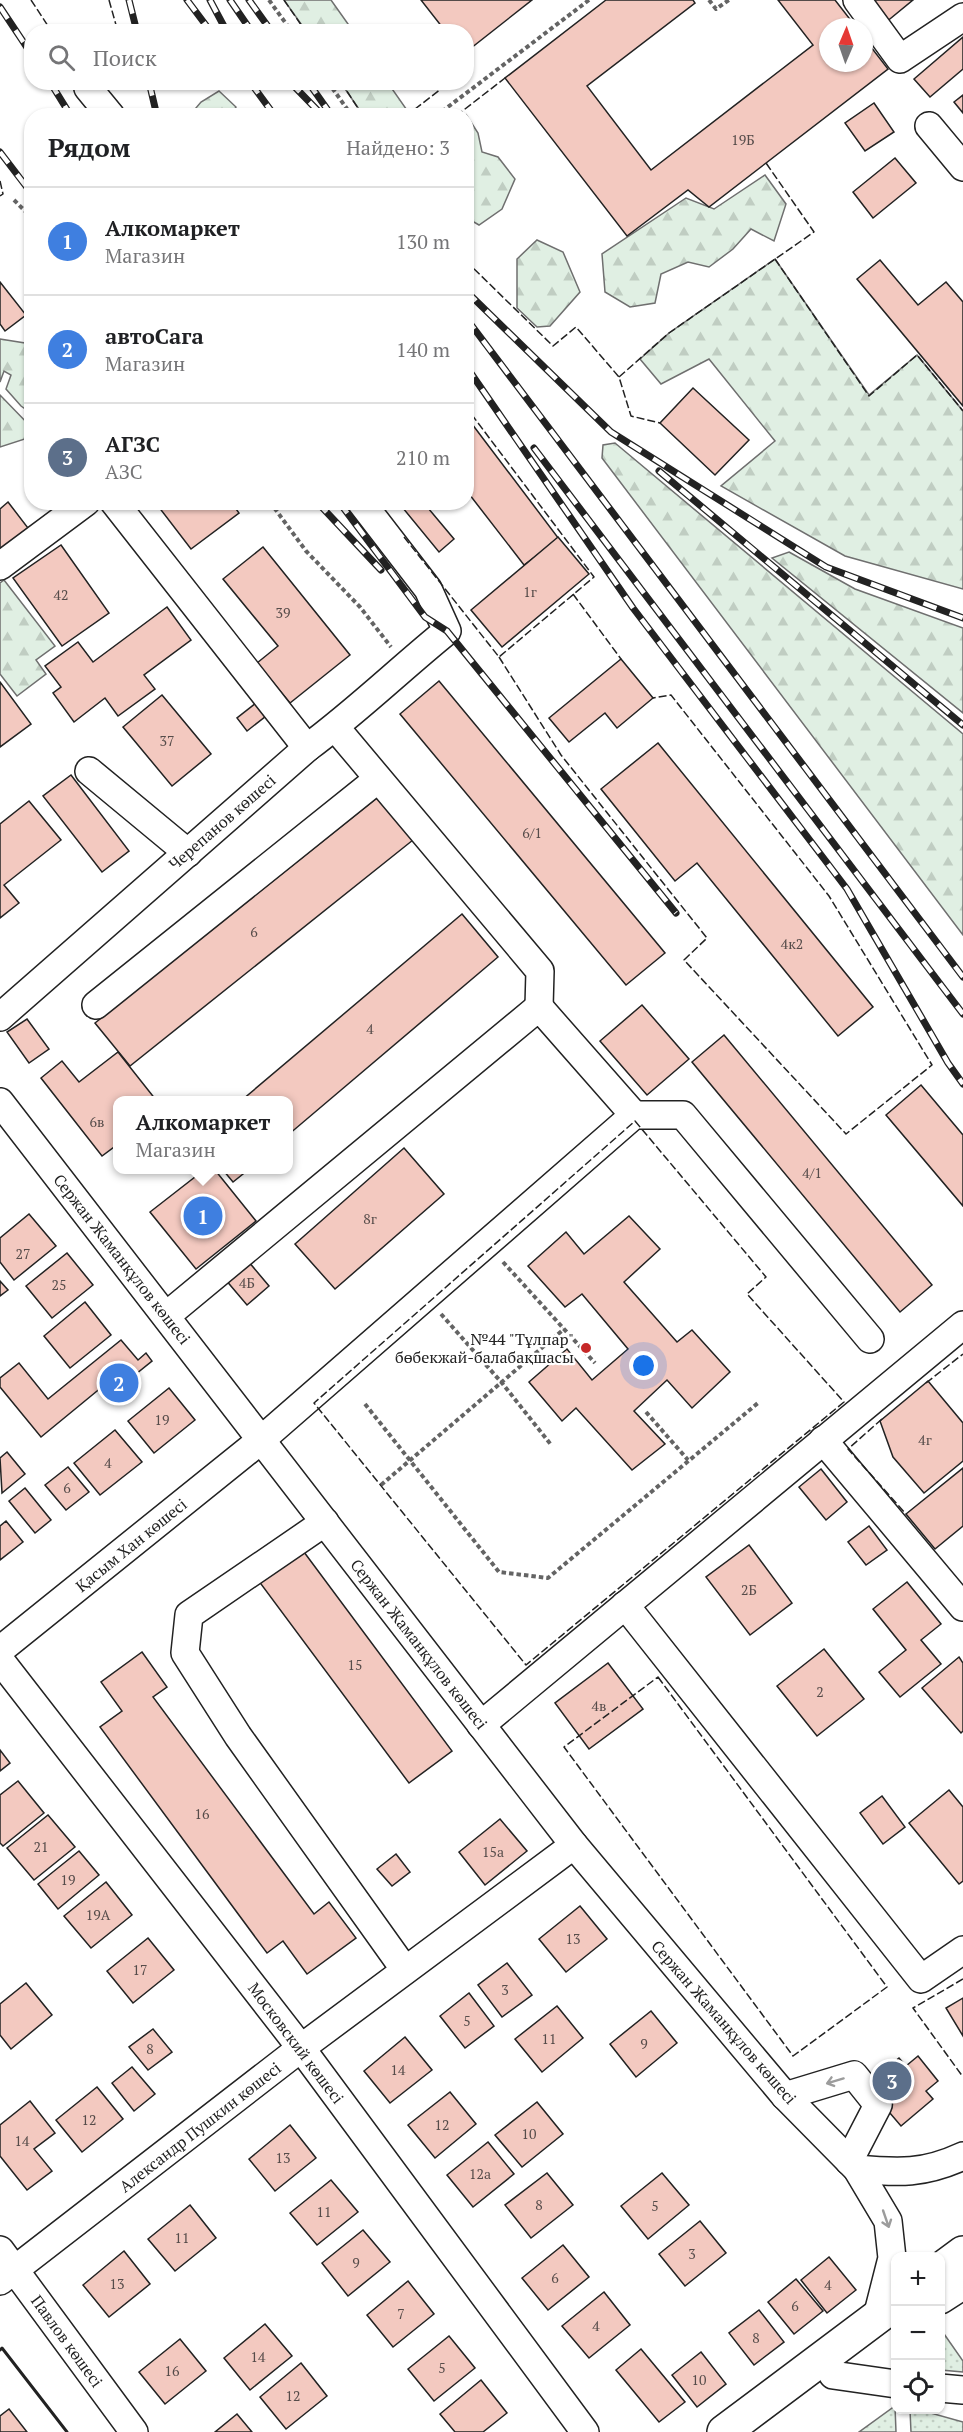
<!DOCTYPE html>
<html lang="ru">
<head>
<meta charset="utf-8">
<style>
  body { margin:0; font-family:"PT Serif",serif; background:#f6f6f6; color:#202124 }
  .controls { position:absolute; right:18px; bottom:18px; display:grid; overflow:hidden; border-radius:12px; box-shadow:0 2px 4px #0004 }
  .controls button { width:54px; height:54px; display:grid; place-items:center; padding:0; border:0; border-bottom:2px solid #e0e0e0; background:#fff; color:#202124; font:30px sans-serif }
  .compass { position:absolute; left:819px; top:18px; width:54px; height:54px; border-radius:50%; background:#fff; box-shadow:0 2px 4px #0004; rotate:2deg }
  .you { position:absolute; left:644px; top:1366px; width:21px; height:21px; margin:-15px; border:4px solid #fff; border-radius:50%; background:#1a73e8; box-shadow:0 0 0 9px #1a73e833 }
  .badge { display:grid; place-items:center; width:39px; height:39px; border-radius:50%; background:#c62828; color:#fff; font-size:20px; font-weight:700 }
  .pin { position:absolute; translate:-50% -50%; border:3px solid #fff; box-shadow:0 2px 6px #0006 }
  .popup { position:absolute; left:113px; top:1096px; width:180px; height:78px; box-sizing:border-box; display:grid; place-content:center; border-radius:12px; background:#fff; filter:drop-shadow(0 2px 4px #0005); font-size:20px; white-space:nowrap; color:#757577 }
  .popup b { font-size:22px; color:#202124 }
  .popup::after { content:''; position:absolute; left:50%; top:100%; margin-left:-12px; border:12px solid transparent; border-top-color:#fff }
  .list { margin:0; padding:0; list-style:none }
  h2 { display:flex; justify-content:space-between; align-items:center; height:78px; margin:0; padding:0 24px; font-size:26px }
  h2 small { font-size:20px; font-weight:400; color:#757577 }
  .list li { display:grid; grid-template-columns:39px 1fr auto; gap:18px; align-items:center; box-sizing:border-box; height:108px; padding:0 24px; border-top:2px solid #e0e0e0 }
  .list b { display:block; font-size:22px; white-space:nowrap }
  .list p { margin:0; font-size:20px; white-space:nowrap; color:#757577 }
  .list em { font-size:20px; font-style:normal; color:#757577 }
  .icon { flex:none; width:33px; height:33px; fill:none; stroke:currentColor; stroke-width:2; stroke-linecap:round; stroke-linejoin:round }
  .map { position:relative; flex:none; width:963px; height:2432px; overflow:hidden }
  .search { position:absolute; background:#fff; box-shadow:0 2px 4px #0004; left:24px; top:24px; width:450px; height:66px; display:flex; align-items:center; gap:15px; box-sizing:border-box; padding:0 21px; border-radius:24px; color:#757577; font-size:22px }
  .panel { position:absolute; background:#fff; box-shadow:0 2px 4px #0004; left:24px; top:108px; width:450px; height:402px; border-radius:24px }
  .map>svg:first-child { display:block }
</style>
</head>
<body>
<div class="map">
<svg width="963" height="2432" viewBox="0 0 963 2432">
  <defs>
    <pattern id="grass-dots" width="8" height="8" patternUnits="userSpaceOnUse" patternTransform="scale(1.5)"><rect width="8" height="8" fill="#e0efe3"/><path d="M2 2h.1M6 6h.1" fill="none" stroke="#c0cdc2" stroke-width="1.8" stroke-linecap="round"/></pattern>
    <pattern id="forest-firs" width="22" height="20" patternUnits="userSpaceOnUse" patternTransform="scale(1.5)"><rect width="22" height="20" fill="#e0efe3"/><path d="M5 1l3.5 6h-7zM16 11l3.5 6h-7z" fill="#c0cdc2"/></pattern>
  </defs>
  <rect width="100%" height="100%" fill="#fff"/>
  <g fill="url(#grass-dots)" stroke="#6f6f6f" stroke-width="1.5">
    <polygon points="942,2331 963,2361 963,2372 941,2370"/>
    <polygon points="895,2406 896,2432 859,2432"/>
    <polygon points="910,2410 920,2410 963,2422 963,2432 911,2432"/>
  </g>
  <g fill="url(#forest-firs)" stroke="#6f6f6f" stroke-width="1.5">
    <polygon points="284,0 331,0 353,31 306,31"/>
    <polygon points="341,83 388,83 409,113 406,115 363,115"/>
    <polygon points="219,91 236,107 231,115 190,115 201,102"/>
    <polygon points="467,116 478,133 482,152 498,157 515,179 502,209 479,225 467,218"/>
    <polygon points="765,175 786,204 774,241 751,229 733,249 709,267 688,262 661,274 655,303 630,307 605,292 602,254 686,198 714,209"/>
    <polygon points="537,240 563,252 580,292 550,326 537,327 517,308 517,259"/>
    <polygon points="775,259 869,395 917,355 963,411 963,589 845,556 721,486 775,441 709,359 661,384 640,359 669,333"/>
    <polygon points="0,339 31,344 31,413 21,406 6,389 11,375 4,371 0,382"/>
    <polygon points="0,395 32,428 31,437 0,447"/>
    <polygon points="615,443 963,734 963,935 602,458 603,445"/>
    <polygon points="789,552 855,589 963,628 963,713 772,558"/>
    <polygon points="4,580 55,646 36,660 46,674 17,696 0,674 0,583"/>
  </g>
  <g fill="#f3c9c0" stroke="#222" stroke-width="1.5">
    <polygon points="421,0 532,0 466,52 466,32 446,32"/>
    <polygon points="606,0 693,0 695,3 587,86 651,170 813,45 778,0 835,0 856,27 828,27 828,63 864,63 864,38 888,69 709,207 688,190 627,236 505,78"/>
    <polygon points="867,0 913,0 885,23"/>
    <polygon points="963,37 963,69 930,97 914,79"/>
    <polygon points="963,95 963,113 954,102"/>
    <polygon points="874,103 894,132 865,151 845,123"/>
    <polygon points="895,158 916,183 873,218 853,192"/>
    <polygon points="880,260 918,305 946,282 963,302 963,406 857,279"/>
    <polygon points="0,282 26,315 5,331 0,324"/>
    <polygon points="693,388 749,440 715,475 660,423"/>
    <polygon points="472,424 559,539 524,565 466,490 466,428"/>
    <polygon points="8,502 28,528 0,550 0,509"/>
    <polygon points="155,502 231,502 239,513 191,549"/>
    <polygon points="398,502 423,502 454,539 439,552"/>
    <polygon points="558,537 589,574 502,647 471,610"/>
    <polygon points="61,545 109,613 62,646 13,578"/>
    <polygon points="263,547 350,655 290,703 257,663 278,646 223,579"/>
    <polygon points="167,607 191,640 144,675 155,689 118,716 105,698 74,722 53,693 61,687 45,666 78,642 93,662"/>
    <polygon points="621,659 653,698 617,728 605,713 569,742 549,718"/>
    <polygon points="439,681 665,953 626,985 400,714"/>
    <polygon points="0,682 31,724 0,747"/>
    <polygon points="162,695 211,754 172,786 123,727"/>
    <polygon points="256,703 266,716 247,731 237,718"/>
    <polygon points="658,743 873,1007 838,1036 697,863 675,881 601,789"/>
    <polygon points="71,775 129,851 102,872 43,796"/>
    <polygon points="378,797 413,840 130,1066 95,1023"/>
    <polygon points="29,801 61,840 4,885 19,903 0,918 0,824"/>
    <polygon points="462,914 498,957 288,1135 288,1100 242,1100"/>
    <polygon points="642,1005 689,1059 647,1095 600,1041"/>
    <polygon points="27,1019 49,1049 29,1063 7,1032"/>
    <polygon points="724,1035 932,1285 900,1312 692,1062"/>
    <polygon points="118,1052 156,1100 118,1100 118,1144 102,1156 41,1078 62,1061 79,1082"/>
    <polygon points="921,1085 963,1135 963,1206 886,1115"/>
    <polygon points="404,1148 444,1194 335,1289 295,1244"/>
    <polygon points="204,1170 215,1170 256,1221 196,1269 150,1212"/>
    <polygon points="223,1170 248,1170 233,1182"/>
    <polygon points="29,1214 56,1246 14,1280 0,1262 0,1238"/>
    <polygon points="629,1216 660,1249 624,1282 677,1342 692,1330 730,1372 692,1408 667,1380 634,1411 665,1444 632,1470 576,1408 562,1421 529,1382 567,1349 592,1380 628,1349 582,1294 565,1307 528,1266 566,1232 584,1254"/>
    <polygon points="67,1253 93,1285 52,1318 26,1286"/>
    <polygon points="248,1261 269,1286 247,1305 225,1279"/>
    <polygon points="0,1281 8,1290 0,1296"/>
    <polygon points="85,1302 111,1335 70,1368 44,1336"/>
    <polygon points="121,1340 138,1360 146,1353 152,1361 126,1382 119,1373 41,1437 0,1387 0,1378 19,1363 48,1399"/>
    <polygon points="928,1381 963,1423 963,1461 924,1493 893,1457 880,1421"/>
    <polygon points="169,1388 195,1420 154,1453 128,1421"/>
    <polygon points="115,1430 142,1462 100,1495 74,1463"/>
    <polygon points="7,1452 25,1474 2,1493 0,1458"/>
    <polygon points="68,1467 89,1492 66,1510 45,1485"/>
    <polygon points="963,1468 963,1526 935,1549 906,1514"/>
    <polygon points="821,1469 847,1502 826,1520 799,1487"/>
    <polygon points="25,1488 51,1520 35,1533 9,1501"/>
    <polygon points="6,1521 23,1542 0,1560 0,1526"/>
    <polygon points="869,1526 887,1550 866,1565 848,1542"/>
    <polygon points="749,1545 792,1603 750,1635 706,1577"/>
    <polygon points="301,1548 452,1751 409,1783 258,1580"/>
    <polygon points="907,1582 941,1624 921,1640 941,1664 900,1697 879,1672 906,1650 873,1609"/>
    <polygon points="824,1649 864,1699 817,1736 777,1686"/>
    <polygon points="142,1652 167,1687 153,1697 314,1914 329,1902 356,1938 307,1974 283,1941 267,1953 100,1727 122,1711 101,1682"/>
    <polygon points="959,1657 963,1663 963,1731 961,1733 922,1688"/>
    <polygon points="608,1663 643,1709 589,1749 555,1703"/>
    <polygon points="0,1750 10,1763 0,1771"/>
    <polygon points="18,1781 44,1813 3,1846 0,1843 0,1795"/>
    <polygon points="949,1790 963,1807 963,1881 959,1884 909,1823"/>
    <polygon points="882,1796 905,1827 883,1844 860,1813"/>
    <polygon points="48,1815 75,1847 34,1880 7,1848"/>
    <polygon points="500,1819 527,1851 485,1885 459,1852"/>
    <polygon points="79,1851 99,1875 58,1909 38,1884"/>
    <polygon points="396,1854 410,1872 392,1886 377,1869"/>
    <polygon points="106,1882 132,1915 91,1948 64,1916"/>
    <polygon points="580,1906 607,1939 566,1972 539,1939"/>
    <polygon points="148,1938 174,1970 133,2003 107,1971"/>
    <polygon points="507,1963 532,1995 502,2017 478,1985"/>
    <polygon points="26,1983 52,2015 11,2049 0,2035 0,2004"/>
    <polygon points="469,1993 494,2026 465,2048 440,2016"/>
    <polygon points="963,1998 963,2036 946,2008"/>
    <polygon points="557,2006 583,2038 542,2072 515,2039"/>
    <polygon points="651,2011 677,2043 636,2077 610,2044"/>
    <polygon points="153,2029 172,2052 148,2070 129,2047"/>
    <polygon points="405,2037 432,2070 390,2103 364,2071"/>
    <polygon points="918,2056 938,2081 926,2091 933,2099 901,2126 866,2085 899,2058 906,2066"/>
    <polygon points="132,2067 155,2094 134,2111 112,2083"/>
    <polygon points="97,2087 123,2119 82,2152 56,2120"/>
    <polygon points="450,2092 476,2124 435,2158 408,2125"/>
    <polygon points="30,2101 55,2133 34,2149 52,2171 27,2190 0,2156 0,2125"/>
    <polygon points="537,2102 563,2134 522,2167 495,2135"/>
    <polygon points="290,2125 316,2158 275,2191 249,2159"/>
    <polygon points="488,2142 514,2174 473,2207 447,2175"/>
    <polygon points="547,2173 573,2205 531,2238 505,2205"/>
    <polygon points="662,2173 689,2205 648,2239 621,2206"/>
    <polygon points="331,2180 358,2212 317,2245 290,2213"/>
    <polygon points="190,2205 216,2238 175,2271 148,2239"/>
    <polygon points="700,2221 726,2253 685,2286 659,2254"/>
    <polygon points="363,2230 390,2262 348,2296 322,2263"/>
    <polygon points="563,2245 589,2277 548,2310 522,2278"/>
    <polygon points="124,2251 150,2284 109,2317 83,2285"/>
    <polygon points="829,2257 856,2290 827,2313 801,2280"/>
    <polygon points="796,2279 823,2311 794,2334 768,2302"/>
    <polygon points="408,2281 434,2314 393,2347 367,2315"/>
    <polygon points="604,2292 630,2325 589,2358 562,2326"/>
    <polygon points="759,2310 784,2342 754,2365 729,2333"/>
    <polygon points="265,2324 292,2356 250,2390 224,2358"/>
    <polygon points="449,2336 475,2368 434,2401 408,2369"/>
    <polygon points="180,2339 206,2371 165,2404 139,2372"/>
    <polygon points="641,2349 685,2402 659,2422 616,2370"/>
    <polygon points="701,2352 726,2384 697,2407 672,2375"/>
    <polygon points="301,2363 327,2396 286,2429 260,2397"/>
    <polygon points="481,2380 507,2413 483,2432 455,2432 440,2414"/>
    <polygon points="9,2409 27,2432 0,2432 0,2416"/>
    <polygon points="237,2414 252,2432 215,2432"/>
  </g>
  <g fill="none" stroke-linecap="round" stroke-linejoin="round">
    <defs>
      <g id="minor">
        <polyline points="857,0 900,59 963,17"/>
        <polyline points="88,88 111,116"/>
        <polyline points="929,126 963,167"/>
        <polyline points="114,502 307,748"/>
        <polyline points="0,566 86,502"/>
        <polyline points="335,727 540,971 539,1007"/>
        <polyline points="89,771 188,853"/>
        <polyline points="96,1005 378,779"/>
        <path d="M0,1017l307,-269c49,-36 93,-79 140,-117l-19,-42 -67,-87"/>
        <polyline points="0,1102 574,1845 785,2096 857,2169 888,2221 892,2258 877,2317"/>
        <polyline points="166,1316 539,1007 634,1115"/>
        <polyline points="823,1440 963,1607"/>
        <polyline points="325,1522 189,1615 185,1653 238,1736 405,1970"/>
        <polyline points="625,1605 921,1979 963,1950"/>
        <polyline points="0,1650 261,1440 634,1115 683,1115 870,1339"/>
        <polyline points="0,1660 301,2048 585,2432"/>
        <polyline points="481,1725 963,1325"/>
        <polyline points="785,2096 854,2075 878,2105 849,2161"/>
        <path d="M857,2169c42,4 67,5 106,-13"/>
        <polyline points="0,2250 134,2432"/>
        <polyline points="0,2281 301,2048 574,1845"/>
        <polyline points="833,2375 896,2384"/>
        <polyline points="940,2388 963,2390"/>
      </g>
      <g id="major">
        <polyline points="940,2270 963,2253"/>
        <polyline points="940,2297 963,2282"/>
        <polyline points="724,2432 896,2303"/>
      </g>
    </defs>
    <use href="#minor" stroke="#222" stroke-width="30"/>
    <use href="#major" stroke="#222" stroke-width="36"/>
    <g stroke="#646464" stroke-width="4" stroke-dasharray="4.5 3" stroke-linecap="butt">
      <polyline points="269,0 292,32"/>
      <polyline points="709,0 716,9 729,0"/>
      <polyline points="328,82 352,116"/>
      <polyline points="436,116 589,0"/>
      <polyline points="14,200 32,218"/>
      <polyline points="270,502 306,551 360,607 391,647"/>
      <polyline points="503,1262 595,1363"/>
      <polyline points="441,1314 502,1383 552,1446"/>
      <polyline points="365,1404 499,1572 548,1578 758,1403"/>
      <polyline points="646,1412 688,1460"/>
      <polyline points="381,1485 564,1329"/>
    </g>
    <use href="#minor" stroke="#fff" stroke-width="27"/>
    <use href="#major" stroke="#fff" stroke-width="33"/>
    <defs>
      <g id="rail">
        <polyline points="129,0 137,32"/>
        <polyline points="187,0 211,32"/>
        <polyline points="210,0 227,32"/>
        <polyline points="230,0 252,32"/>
        <polyline points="249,0 272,32"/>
        <polyline points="0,7 32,55"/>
        <polyline points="50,82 71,116"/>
        <polyline points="149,82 157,116"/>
        <polyline points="250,82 275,116"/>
        <polyline points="290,82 323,116"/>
        <polyline points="308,82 332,116"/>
        <polyline points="0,152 32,194"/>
        <polyline points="466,291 611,432 826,567 963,618"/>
        <polyline points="466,318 963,977"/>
        <polyline points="466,366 633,608 847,889 948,1063 963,1084"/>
        <polyline points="534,448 963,1014"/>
        <polyline points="659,471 963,725"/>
        <polyline points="317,502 381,570"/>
        <polyline points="339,502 425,617 447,631 676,913"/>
      </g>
    </defs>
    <use href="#rail" stroke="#222" stroke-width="7"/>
    <use href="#rail" stroke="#fff" stroke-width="4.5" stroke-dasharray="14" stroke-linecap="butt"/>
    <g stroke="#222" stroke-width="1.5" stroke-dasharray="8 3" stroke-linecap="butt">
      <polyline points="31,0 52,32"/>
      <polyline points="109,0 118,32"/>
      <polyline points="284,0 306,32"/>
      <polyline points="466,58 473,65 466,70"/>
      <polyline points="341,82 363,116"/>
      <polyline points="406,116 450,82"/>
      <polyline points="456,116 505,78"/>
      <polyline points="0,181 3,194 0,196"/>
      <polyline points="775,259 869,396 917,355 963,411"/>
      <polyline points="466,261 553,346 576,327 619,377 631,416 660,423"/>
      <polyline points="619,377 669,333 814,232 766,163"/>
      <polyline points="404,537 499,657 594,577 466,407"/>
      <polyline points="573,594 621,659"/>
      <polyline points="499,657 561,755 707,938 684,960 846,1134 932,1065 829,896 671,695 653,698"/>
      <polygon points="635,1121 766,1277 747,1294 844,1402 526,1665 314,1403"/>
      <polyline points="926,1383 963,1354"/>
      <polyline points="882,1419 848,1449 906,1514"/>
      <polygon points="658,1677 887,1987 793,2056 564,1747"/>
      <polyline points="963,1979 913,2008 963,2077"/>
    </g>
    <polyline stroke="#222" stroke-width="3" points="0,2350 2,2348 67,2432"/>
  </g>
  <defs><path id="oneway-shaft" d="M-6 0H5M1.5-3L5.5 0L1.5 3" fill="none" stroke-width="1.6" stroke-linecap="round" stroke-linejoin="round" transform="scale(1.5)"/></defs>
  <g stroke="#9c9c9c">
    <use href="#oneway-shaft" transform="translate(835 2081) rotate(163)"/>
    <use href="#oneway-shaft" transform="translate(886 2219) rotate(71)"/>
  </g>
  <circle fill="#c62828" stroke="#fff" stroke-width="2" cx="586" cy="1348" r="6"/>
  <g text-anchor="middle" stroke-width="4.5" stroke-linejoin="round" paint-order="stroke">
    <g font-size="14" fill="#564c4a">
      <text x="743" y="145">19Б</text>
      <text x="530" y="597">1г</text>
      <text x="61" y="600">42</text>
      <text x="283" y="618">39</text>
      <text x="167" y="746">37</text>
      <text x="532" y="838">6/1</text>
      <text x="254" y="937">6</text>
      <text x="792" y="949">4к2</text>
      <text x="370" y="1034">4</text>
      <text x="97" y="1127">6в</text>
      <text x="812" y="1178">4/1</text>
      <text x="370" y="1224">8г</text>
      <text x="23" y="1259">27</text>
      <text x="247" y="1288">4Б</text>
      <text x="59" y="1290">25</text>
      <text x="162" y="1425">19</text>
      <text x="925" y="1445">4г</text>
      <text x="108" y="1468">4</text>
      <text x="67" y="1493">6</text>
      <text x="749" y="1595">2Б</text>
      <text x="355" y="1670">15</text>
      <text x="820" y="1697">2</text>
      <text x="599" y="1711">4в</text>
      <text x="202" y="1819">16</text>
      <text x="41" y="1852">21</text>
      <text x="493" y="1857">15а</text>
      <text x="68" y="1885">19</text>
      <text x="98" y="1920">19А</text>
      <text x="573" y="1944">13</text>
      <text x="140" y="1975">17</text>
      <text x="505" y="1995">3</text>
      <text x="467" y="2026">5</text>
      <text x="549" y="2044">11</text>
      <text x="644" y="2049">9</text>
      <text x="150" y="2054">8</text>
      <text x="398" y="2075">14</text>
      <text x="89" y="2125">12</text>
      <text x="442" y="2130">12</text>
      <text x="529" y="2139">10</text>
      <text x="22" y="2146">14</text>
      <text x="283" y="2163">13</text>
      <text x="480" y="2179">12а</text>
      <text x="539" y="2210">8</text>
      <text x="655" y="2211">5</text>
      <text x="324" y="2217">11</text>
      <text x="182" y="2243">11</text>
      <text x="692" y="2259">3</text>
      <text x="356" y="2268">9</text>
      <text x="555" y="2283">6</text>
      <text x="117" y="2289">13</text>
      <text x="828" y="2290">4</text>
      <text x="795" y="2311">6</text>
      <text x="401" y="2319">7</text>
      <text x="596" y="2331">4</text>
      <text x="756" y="2343">8</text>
      <text x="258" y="2362">14</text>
      <text x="442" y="2373">5</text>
      <text x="172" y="2376">16</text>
      <text x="699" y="2385">10</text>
      <text x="293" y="2401">12</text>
    </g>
    <g font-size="16" fill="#222" stroke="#fff">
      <text transform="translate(222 822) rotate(-41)" y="6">Черепанов көшесі</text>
      <text transform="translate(122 1259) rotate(52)" y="6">Сержан Жаманқұлов көшесі</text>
      <text transform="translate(131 1545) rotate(-39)" y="6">Қасым Хан көшесі</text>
      <text transform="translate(419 1644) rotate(52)" y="6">Сержан Жаманқұлов көшесі</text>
      <text transform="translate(724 2022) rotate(49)" y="6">Сержан Жаманқұлов көшесі</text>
      <text transform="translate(296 2043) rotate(53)" y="6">Московский көшесі</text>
      <text transform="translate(200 2127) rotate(-38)" y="6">Александр Пушкин көшесі</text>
      <text transform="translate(67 2341) rotate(54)" y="6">Павлов көшесі</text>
    </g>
    <g font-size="16" fill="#222" stroke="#fff" text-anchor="end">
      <text x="574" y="1345">№44 "Тұлпар"<tspan x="574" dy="18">бөбекжай-балабақшасы</tspan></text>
    </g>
  </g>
</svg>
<div class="controls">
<button>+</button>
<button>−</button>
<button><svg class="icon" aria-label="locate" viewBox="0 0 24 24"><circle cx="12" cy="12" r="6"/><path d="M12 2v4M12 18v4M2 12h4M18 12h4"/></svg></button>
</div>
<svg class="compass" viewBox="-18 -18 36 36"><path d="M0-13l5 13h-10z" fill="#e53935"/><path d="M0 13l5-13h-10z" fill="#757577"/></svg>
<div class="you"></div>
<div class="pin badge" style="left:203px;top:1216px;background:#3f7fe0">1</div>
<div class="popup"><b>Алкомаркет</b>Магазин</div>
<div class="pin badge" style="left:119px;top:1383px;background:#3f7fe0">2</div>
<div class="pin badge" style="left:892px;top:2081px;background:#5c6f8a">3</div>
<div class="search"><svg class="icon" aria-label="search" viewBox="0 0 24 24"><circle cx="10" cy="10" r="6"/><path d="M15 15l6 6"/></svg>Поиск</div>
<section class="panel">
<h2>Рядом<small>Найдено: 3</small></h2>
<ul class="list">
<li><span class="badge" style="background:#3f7fe0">1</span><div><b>Алкомаркет</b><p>Магазин</p></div><em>130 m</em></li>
<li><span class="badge" style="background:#3f7fe0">2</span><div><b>автоСага</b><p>Магазин</p></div><em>140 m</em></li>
<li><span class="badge" style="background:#5c6f8a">3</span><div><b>АГЗС</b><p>АЗС</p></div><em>210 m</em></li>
</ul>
</section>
</div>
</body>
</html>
